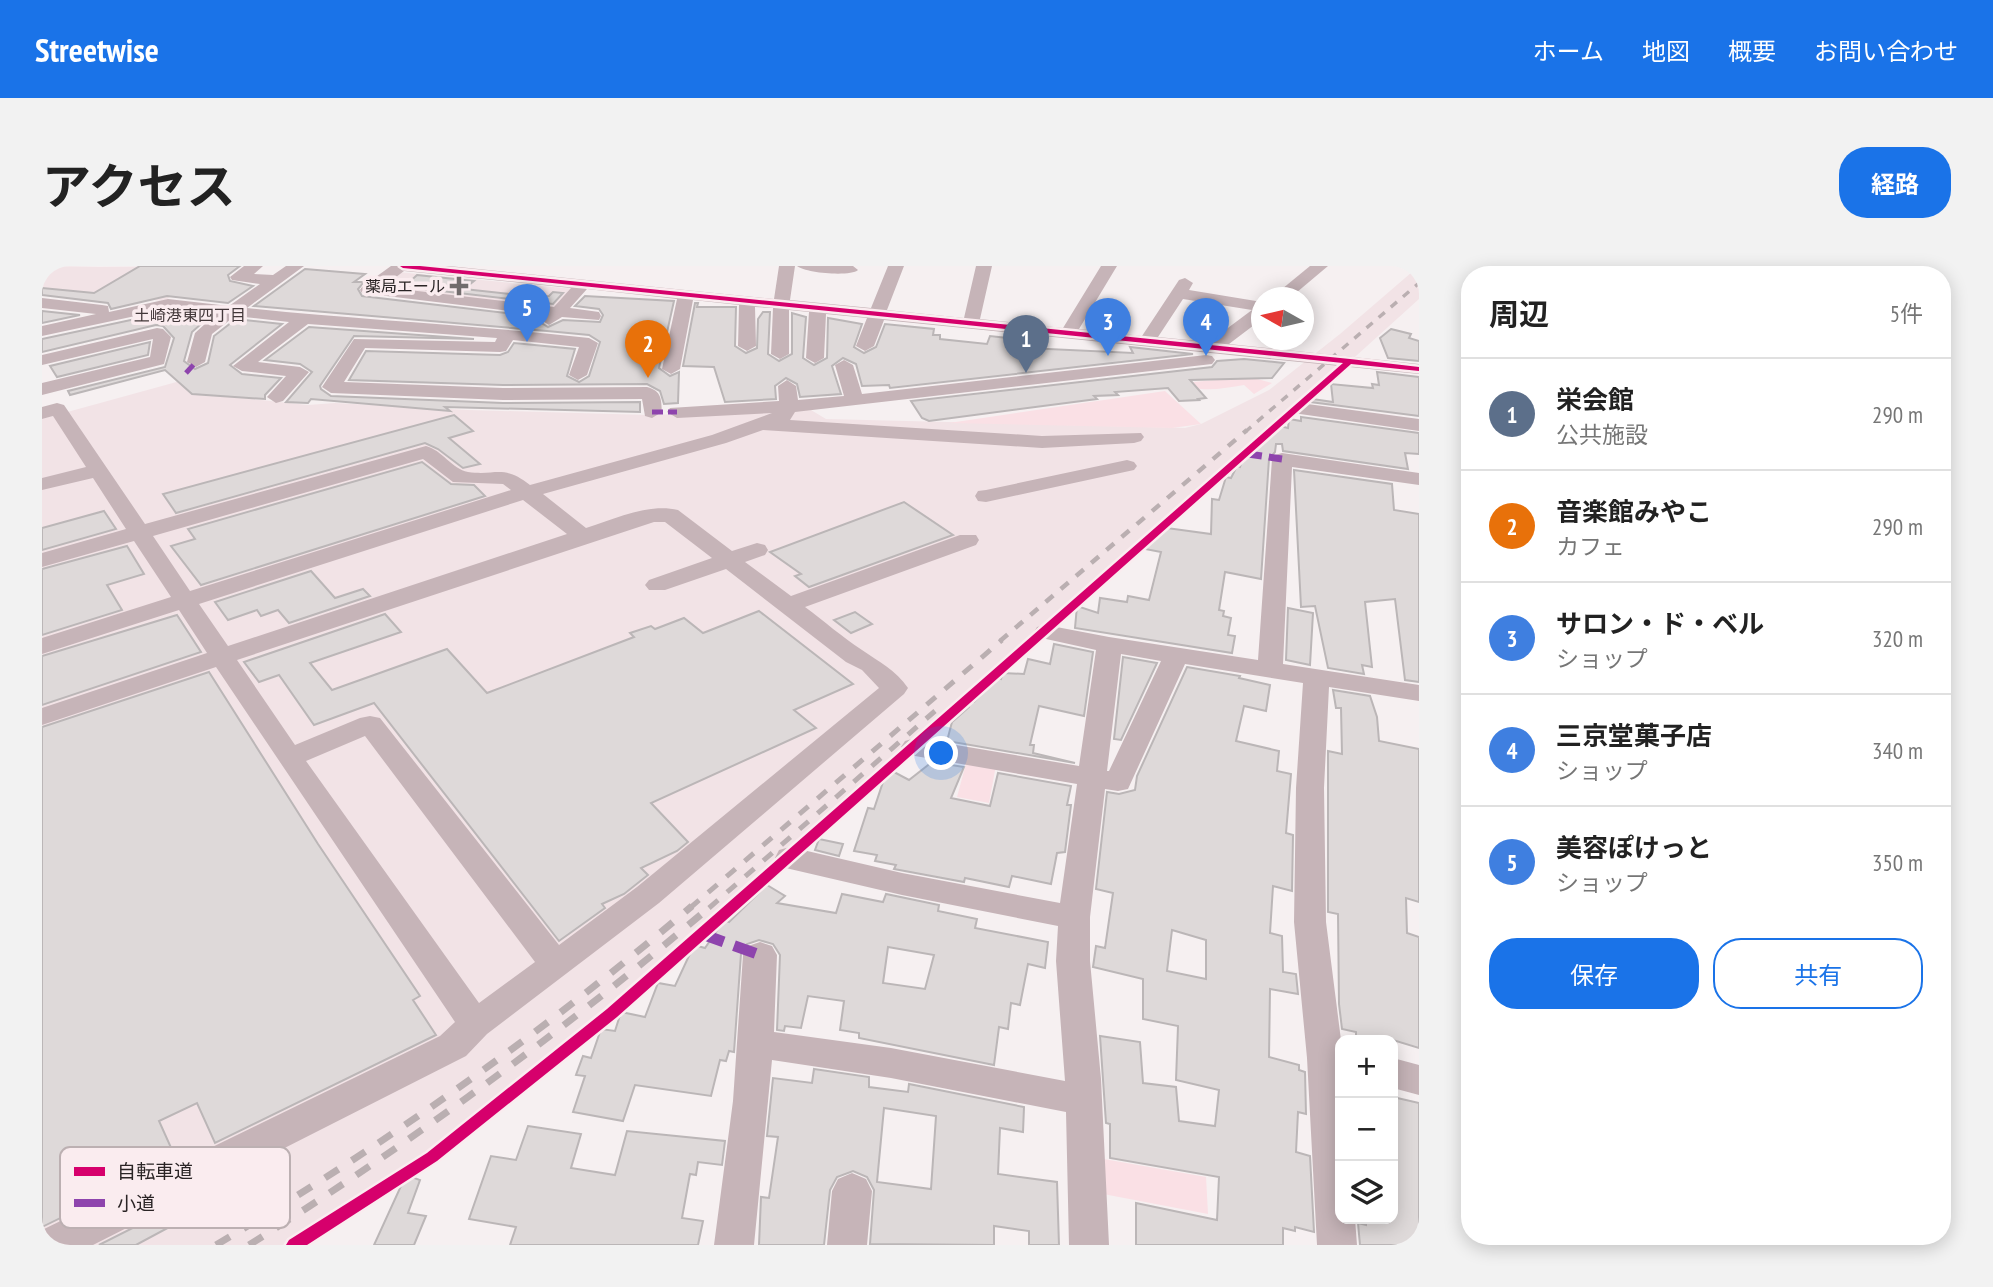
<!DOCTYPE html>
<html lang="ja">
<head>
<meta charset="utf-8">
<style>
  body { margin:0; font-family:"PT Sans Narrow","Noto Sans JP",sans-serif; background:#f2f2f2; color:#222 }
  .controls { position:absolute; right:21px; bottom:21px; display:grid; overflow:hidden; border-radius:14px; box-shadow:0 4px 18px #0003 }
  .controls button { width:63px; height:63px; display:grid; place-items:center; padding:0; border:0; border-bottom:2px solid #e0e0e0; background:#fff; color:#222; font:35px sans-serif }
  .compass { position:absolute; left:1209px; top:21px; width:63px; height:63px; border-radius:50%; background:#fff; box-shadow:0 4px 18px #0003; rotate:278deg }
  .you { position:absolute; left:900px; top:488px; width:24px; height:24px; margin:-18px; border:5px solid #fff; border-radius:50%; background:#1a73e8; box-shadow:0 0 0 10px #1a73e833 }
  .badge { display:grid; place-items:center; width:46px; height:46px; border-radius:50%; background:#1a73e8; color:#fff; font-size:23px; font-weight:700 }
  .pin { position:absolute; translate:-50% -58px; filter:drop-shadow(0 2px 4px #0008) }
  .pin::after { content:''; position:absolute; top:37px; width:24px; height:21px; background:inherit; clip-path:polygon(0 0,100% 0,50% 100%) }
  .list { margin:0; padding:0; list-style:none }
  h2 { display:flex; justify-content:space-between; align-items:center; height:91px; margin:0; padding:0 28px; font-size:30px }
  h2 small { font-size:23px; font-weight:400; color:#767676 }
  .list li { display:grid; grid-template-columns:46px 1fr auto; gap:21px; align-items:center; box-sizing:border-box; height:112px; padding:0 28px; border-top:2px solid #e0e0e0 }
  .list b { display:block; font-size:26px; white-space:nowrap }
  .list p { margin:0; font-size:23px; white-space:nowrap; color:#767676 }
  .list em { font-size:23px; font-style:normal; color:#767676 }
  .actions { display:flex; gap:14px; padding:21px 28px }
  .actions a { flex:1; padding:16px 0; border:2px solid #1a73e8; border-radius:28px; text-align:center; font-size:24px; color:#1a73e8 }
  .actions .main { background:#1a73e8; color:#fff }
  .icon { flex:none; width:38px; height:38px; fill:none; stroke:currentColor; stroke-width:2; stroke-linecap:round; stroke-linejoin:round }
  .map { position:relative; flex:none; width:1377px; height:979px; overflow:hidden; border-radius:28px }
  header { display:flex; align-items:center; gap:42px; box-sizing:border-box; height:98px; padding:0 35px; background:#1a73e8; color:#fff }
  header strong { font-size:33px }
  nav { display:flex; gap:38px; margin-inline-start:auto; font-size:24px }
  .intro { display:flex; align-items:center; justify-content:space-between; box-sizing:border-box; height:168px; padding:0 42px }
  h1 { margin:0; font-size:49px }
  .button { padding:18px 32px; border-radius:28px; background:#1a73e8; color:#fff; font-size:24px; font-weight:700 }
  main { display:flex; gap:42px; padding:0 42px }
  aside { flex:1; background:#fff; border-radius:28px; box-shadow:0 4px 18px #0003 }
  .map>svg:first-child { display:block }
</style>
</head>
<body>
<header>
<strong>Streetwise</strong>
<nav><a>ホーム</a><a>地図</a><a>概要</a><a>お問い合わせ</a></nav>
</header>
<div class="intro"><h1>アクセス</h1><a class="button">経路</a></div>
<main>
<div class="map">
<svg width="1377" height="979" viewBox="0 0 1377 979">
  <rect width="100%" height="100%" fill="#f6f0f1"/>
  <g fill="#f2e3e6">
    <polygon points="5,0 57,1 178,0 122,35 0,22 0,3"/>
    <polygon points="1377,0 1377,33 1262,137 543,766 388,886 242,979 0,979 0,153 149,112 190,131 266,139 293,137 426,144 606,149 769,144 784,153 1143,162 1159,158 1227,124 1298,68"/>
    <polygon points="356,6 532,23 515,42 334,23"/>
  </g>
  <g fill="#fae0e5">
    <path d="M1208,111l22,6 -18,11 -10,-9c-20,3 -44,9 -62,-2z"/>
    <polygon points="1123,125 1159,158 1130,162 907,157"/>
    <polygon points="925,494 954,499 947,537 915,531"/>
    <polygon points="1056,892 1164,911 1166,948 1056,927"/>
  </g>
  <g fill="#ded9d9" stroke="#bbb6b7" stroke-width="2" fill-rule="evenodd">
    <polygon points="98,0 198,0 186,9 188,15 211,20 186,37 125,30 69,43 66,37 0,29 0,22 52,27"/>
    <polygon points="263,3 323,8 312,16 322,16 316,23 320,30 498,51 498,56 506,61 521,54 558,56 561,49 557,43 533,40 543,30 632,35 617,102 628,110 637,106 636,137 622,138 618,125 605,118 461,119 307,114 324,85 458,89 466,86 472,77 533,83 525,110 537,116 547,110 558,76 547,69 505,65 212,40"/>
    <polygon points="375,9 432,15 422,23 497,31 507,30 511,26 521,27 511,38 348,19 362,21"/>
    <polygon points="653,37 656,37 655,41 694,41 693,80 704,87 715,82 716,53 721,46 728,46 726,88 737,95 750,88 750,47 764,51 761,92 772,99 785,92 786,52 820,58 812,81 822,87 834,81 843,58 892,63 891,69 898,69 898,73 945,78 948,70 965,72 964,81 1091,87 1088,81 1151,88 848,122 847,119 820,120 814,98 801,92 790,100 799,128 758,131 755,118 744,112 733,120 734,133 683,136 672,101 641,100"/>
    <polygon points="0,45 38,49 0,57"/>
    <polygon points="126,46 168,50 150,66 142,95 153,103 166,97 172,70 194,53 240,58 188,99 200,108 239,112 223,129 223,133 150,128 123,104 28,129 26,125 123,101 132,72 121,60 114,59 0,86 0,73"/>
    <polygon points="267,61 432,73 312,70 278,120 279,123 289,130 461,137 598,136 598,146 403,141 408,145 269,133 266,137 244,136 270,106 258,98 223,94"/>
    <polygon points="1349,63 1369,68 1367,72 1377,75 1377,95 1346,92 1338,72"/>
    <polygon points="108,76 106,89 15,111 8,100"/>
    <polygon points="1202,93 1242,97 1230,112 1148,114 1164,132 1156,133 1157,134 1137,135 1126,122 1073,126 1076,129 1052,130 1055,133 887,155 880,152 869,135 1170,101 1175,95"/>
    <polygon points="1335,106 1377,111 1377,150 1268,136 1271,133 1291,136 1289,118 1331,122 1330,118 1337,119"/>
    <polygon points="412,149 431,165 407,172 438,198 421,202 396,183 383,177 134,247 121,228"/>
    <polygon points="1259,151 1377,167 1377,188 1363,187 1366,203 1241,185 1240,178 1234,178 1233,186 1227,193 1219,313 1183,306 1177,344 1182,345 1181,350 1189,352 1186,369 1193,370 1190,387 1033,362 1035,340 1056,347 1058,332 1085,336 1086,330 1107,334 1119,286 1098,282 1125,262 1169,268 1170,233 1177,234 1184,211 1189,212 1195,200 1198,201 1200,195 1238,160 1246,162 1247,153 1259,155"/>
    <polygon points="380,196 409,218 432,219 443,230 159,319 129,280 153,273 146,263"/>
    <polygon points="1252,204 1350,218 1352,244 1377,248 1377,416 1363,414 1353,333 1323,336 1330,401 1320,399 1322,408 1286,402 1273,340 1259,341"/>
    <polygon points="862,236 911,269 767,321 753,310 759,308 728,286"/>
    <polygon points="62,245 74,263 0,284 0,262"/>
    <polygon points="85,280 102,308 65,319 80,344 0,369 0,303"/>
    <polygon points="269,305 293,332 321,323 328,330 247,357 236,344 219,350 215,344 186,354 173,336"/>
    <polygon points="1246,342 1271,347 1268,399 1244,394"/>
    <polygon points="717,345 811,418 752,444 774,462 609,537 646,576 635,585 599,602 606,609 582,628 560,638 563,642 517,675 332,437 272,459 237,409 217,416 202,396 343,348 359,366 268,397 290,424 405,383 445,427 592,371 588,367 609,360 613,363 642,352 661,367"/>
    <polygon points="813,346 830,358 809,367 792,354"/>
    <polygon points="135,349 159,386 0,439 0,390"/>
    <polygon points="1012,378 1051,386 1042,450 997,440 988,479 992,479 991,487 1033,497 905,475 910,456 927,441 928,435 932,436 956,412 959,413 961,407 982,408 986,393 1008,398"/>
    <polygon points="1081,391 1115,397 1079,474 1072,473"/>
    <path d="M1145,401l53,9 -1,2 31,7 -4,26 -22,-5 -8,35 43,10 -2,20 14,3 -5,59 7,2 -1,56 -19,-5 -3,47 12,3 1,36 13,2 2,20 -28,-5 -1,68 30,8v5l6,2 1,42 -8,-2 -2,40 14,4 4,76 -19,-5v4l-12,-3v17h-147v-42l81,17 2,-43 -109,-19v-34l-4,-1 -6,-87 40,6 3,41 33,4 3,34 36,5 4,-36 -43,-10 2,-54 -35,-7v-40l-50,-12 3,-21 9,2 8,-55 -17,-4 11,-97 12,2 16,-4 2,-14zM1130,664l34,10v39l-39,-8z"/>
    <polygon points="167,406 276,578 378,730 371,734 394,769 173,877 155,837 117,855 135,895 0,961 0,461"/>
    <polygon points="1291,424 1328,430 1335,451 1337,475 1377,483 1377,636 1364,632 1365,667 1377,671 1377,782 1351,774 1314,774 1314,766 1300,763 1297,738 1296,648 1286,646 1286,485 1300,488 1299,442 1294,442"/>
    <polygon points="890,496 922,501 909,532 948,540 956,507 1029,520 1025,539 1029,539 1023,586 1015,587 1009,618 970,610 967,621 923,612 922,616 852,603 854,599 833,595 835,589 812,585 826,542 832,543 842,513 852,506 867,514"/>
    <polygon points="777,573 801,578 797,590 773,584"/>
    <path d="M725,619l18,11 -8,7 59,10 6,-19 41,8 3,-8 53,11 -1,6 39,8 -2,9 73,14 -3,26 -17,-4 -8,41 -9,-2 -3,26 -9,-2 -5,38 -135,-27v-5l-19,-3 4,-29 -36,-5 -7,32 -16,-2 -1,5 -7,-1 3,-75 -7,-11 -14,-4 -12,4 -6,10 -7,98 -5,-1 -3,10 -6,-1 -9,36 -76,-11 -12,36 -50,-9 12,-36 -9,-1 7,-19 8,2 10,-29 14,2 6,-19 24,5 13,-34 17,3 19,-41 11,3 19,-28 5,2zM846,681l46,8 -9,34 -42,-6z"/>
    <path d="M772,803l55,8v10l39,5 1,-8 115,23 -1,25 -23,-4 -2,46 59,8 2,63h-30v-14l-35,-5v19l-124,-1 4,-54 -7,-13 -14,-6 -16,6 -7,13 -6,55h-65l2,-48 8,1 9,-61 -11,-1 6,-58 39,5zM842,842l52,8 -5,73 -54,-7z"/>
    <polygon points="1351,831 1377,837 1377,979 1318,979 1316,957 1324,959 1324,953 1351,953"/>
    <polygon points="486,860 539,868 529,902 573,909 585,865 683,875 680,899 656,896 654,909 648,908 640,952 661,955 656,979 468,979 474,961 427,953 449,890 474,894"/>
    <polygon points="364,909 378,914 366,947 384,950 372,979 332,979"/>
    <polygon points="142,936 148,950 94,979 57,979"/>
  </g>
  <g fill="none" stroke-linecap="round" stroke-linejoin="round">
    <g fill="#c6b4b8" fill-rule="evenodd">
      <path d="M202,0h19l-9,8 19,1 13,-9h18l-57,42c114,12 228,17 342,30l9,5 -11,32 -9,5 -9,-5 10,-28 -66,-7 -7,11 -6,1 -135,-4 -21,34 159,6 144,-1c15,4 14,12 15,25l-10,6 -7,-2 -3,-17 -139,1 -172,-7 -9,-6 32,-48 141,3 2,-4 -189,-14 -50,38 42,5 9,5 -26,29 -7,2 -9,-6 19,-21 -44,-5 -9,-5 56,-44 -54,-6 -23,18 -7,28 -9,5 -9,-5 8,-29 21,-19 -48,-5 -126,27v-10l54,-12 -54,-6v-10l60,7 6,1 1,6 59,-13 61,7 31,-22 -28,-4 -2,-3z"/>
      <path d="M349,0h58l325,33 5,-33h16l-5,34 81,8 17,-42h16l-17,44 77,8 12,-52h16l-12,53 83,9 38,-62h16l-38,63 63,7 37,-56 6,-2 8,5 -4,7 73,12v17l-33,25 190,20v10l-535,-54 -10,26 -9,5 -9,-5 11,-28 -41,-4 -2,44 -9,5 -9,-5 3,-46 -20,-2v44l-9,5 -9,-5 2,-46 -18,-1 1,39 -9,5 -9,-5 1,-41 -46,-5 -13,69 -9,5 -9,-5 15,-70 -90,-10 -17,19 29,4 2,4 -2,4 -37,-3 -13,8 -8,-5 3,-5 -182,-22 -2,-3 2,-3zM362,5l167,17 -17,19 -171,-20zM1141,33l69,11 -43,32 -51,-5z"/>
      <path d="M755,0h56l5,4c-8,7 -53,3 -61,-4z"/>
      <polygon points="1268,0 1286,0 1248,32 1229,32"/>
      <polygon points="115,62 121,63 129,71 122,98 0,129 0,117 108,91 111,73 0,99 0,89"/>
      <path d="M1164,89l6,1 3,4 -3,4 -417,48 -5,8 252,16 99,-3 3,4 -3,4 -7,2 -92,5 -279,-18 -37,13 -183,51 43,34c29,-9 62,-25 92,-18l54,41 25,-8 8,2 3,5 -3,5 -20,7 46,34 169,-61h16l3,5 -3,5 -171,62c19,14 37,30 57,43 17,12 34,20 46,38l-4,6 -245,209 -172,131 -21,22 -373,189h-51v-15l398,-194 15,-14 -239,-355 -174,58v-17l165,-55 -28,-43 -137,44v-16l129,-41 -37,-56 -92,26v-14l84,-24 -33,-51 -51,12v-12l44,-11 -33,-51 -11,3v-12l15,-4 7,2 81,119 281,-78c16,4 26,23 42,26 29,4 35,-8 62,13l182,-50 60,-22 -95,5 -10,-6 3,-4 109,-7 -1,-15 9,-6 9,6 2,14 46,-4 -9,-31 9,-5 9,5 9,29zM381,193l30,23 50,2 8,6 -321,101 -37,-55zM481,234l44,34 -339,112 -29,-42zM612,256h11l47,36 -63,22 -4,5 4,5h16l61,-21 120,93 16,8 17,18 -242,199 -78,58 -179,-227 -10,-2 -10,2 -65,27 -58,-85zM323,470l170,226 -56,41 -173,-242z"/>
      <polygon points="1258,137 1377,153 1377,165 1251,147 1248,143"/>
      <path d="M1240,187l137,20v12l-127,-18 -9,197 136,21v16l-90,-14 -5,101 2,134 15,118 -1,179h15l2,26h-40l-10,-187 -13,-136 2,-134 7,-105 -118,-19 -57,125 -10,2 -13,-2 -15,128v44l11,118 8,166h-40l-3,-133 -175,-34 -119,-18 -18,185h-40l19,-144 10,-146 5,-9 12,-4 12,4 5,9 -3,77 117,16 174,33 -9,-120 2,-35 -156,-31 -112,-26 -11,-3 -4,-8 4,-8 11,-3 112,26 158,30 17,-119 -162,-28 -10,-3 -4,-6 4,-6 10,-3 164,28 17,-116 -59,-13 -3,-5 3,-5 9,-2 63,12 149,23 14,-201 3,-4zM1079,388l40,7 -52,110h-2z"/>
      <polygon points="1085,194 1092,196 1095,200 1092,204 944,236 936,235 933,230 936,225 944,224"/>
      <polygon points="1351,792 1377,799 1377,829 1351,822"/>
      <polygon points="810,907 824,913 830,925 825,979 785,979 790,925 796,913"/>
    </g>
    <polyline stroke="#baafb1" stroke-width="3.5" stroke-dasharray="8 8" stroke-linecap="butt" points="1203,166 1377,17"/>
    <polyline stroke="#baafb1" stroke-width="4.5" stroke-dasharray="10 10" stroke-linecap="butt" points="958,375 1205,164"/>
    <g stroke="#baafb1" stroke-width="5" stroke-dasharray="12 12" stroke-linecap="butt">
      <polyline points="648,642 960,374"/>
      <polyline points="667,642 893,445"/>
    </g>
    <g stroke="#baafb1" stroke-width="7" stroke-dasharray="16 16" stroke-linecap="butt">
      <path d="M174,979c169,-100 327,-212 476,-339"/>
      <path d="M207,979c162,-102 316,-215 462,-339"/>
    </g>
    <g stroke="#8e44ad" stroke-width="5" stroke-dasharray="11 5" stroke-linecap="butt">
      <polyline points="144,107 154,96"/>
      <polyline points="610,146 635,146"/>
    </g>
    <polyline stroke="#8e44ad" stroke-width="7" stroke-dasharray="14 7" stroke-linecap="butt" points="1206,188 1240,193"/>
    <polyline stroke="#8e44ad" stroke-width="11" stroke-dasharray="23 11" stroke-linecap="butt" points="660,668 718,689"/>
    <defs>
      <polygon id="cycleway" points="358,0 378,0 1308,93 1377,101 1377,105 1309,98 575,751 395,895 265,979 244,979 247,974 385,887 565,743 1301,97 361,2"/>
    </defs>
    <use href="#cycleway" stroke="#faecef" stroke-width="5"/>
    <use href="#cycleway" fill="#d6006c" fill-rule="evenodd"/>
  </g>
  <path fill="#716b6c" stroke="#faecef" stroke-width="2.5" d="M413.5 9.5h7v7h7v7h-7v7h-7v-7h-7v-7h7z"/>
  <g text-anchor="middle" stroke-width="7" stroke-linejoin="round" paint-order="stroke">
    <g font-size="16" fill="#2a2425" stroke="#faecef" text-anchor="end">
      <text x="403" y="26">薬局エール</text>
    </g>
    <g font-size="16" fill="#423739" stroke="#faecef">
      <text x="148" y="55">土崎港東四丁目</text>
    </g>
  </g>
  <rect x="18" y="881" width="230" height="81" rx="10" fill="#faecef" stroke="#bcb0b2" stroke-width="2"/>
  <rect x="32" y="901" width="31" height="9" fill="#d6006c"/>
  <rect x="32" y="933" width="31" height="8" fill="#8e44ad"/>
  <g font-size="19" fill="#2a2425">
    <text x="75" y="912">自転車道</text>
    <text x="75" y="944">小道</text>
  </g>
</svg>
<div class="controls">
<button>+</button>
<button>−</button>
<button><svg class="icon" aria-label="layers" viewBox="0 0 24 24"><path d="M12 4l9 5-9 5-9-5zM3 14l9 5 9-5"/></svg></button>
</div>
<svg class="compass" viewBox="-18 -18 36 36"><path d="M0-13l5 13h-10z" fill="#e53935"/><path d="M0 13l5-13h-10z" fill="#767676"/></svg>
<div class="you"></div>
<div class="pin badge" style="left:984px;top:107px;background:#5c6f8a">1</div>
<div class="pin badge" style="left:606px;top:112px;background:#e8710a">2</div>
<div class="pin badge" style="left:1066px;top:90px;background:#3f7fe0">3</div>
<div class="pin badge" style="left:1164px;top:90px;background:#3f7fe0">4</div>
<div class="pin badge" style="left:485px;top:76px;background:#3f7fe0">5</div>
</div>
<aside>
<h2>周辺<small>5件</small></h2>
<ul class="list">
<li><span class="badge" style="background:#5c6f8a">1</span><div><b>栄会館</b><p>公共施設</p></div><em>290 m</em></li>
<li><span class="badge" style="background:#e8710a">2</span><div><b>音楽館みやこ</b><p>カフェ</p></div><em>290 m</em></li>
<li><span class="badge" style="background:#3f7fe0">3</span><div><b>サロン・ド・ベル</b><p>ショップ</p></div><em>320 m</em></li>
<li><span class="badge" style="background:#3f7fe0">4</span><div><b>三京堂菓子店</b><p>ショップ</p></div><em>340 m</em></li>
<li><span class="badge" style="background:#3f7fe0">5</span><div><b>美容ぽけっと</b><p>ショップ</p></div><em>350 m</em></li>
</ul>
<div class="actions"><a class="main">保存</a><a>共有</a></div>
</aside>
</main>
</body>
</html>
